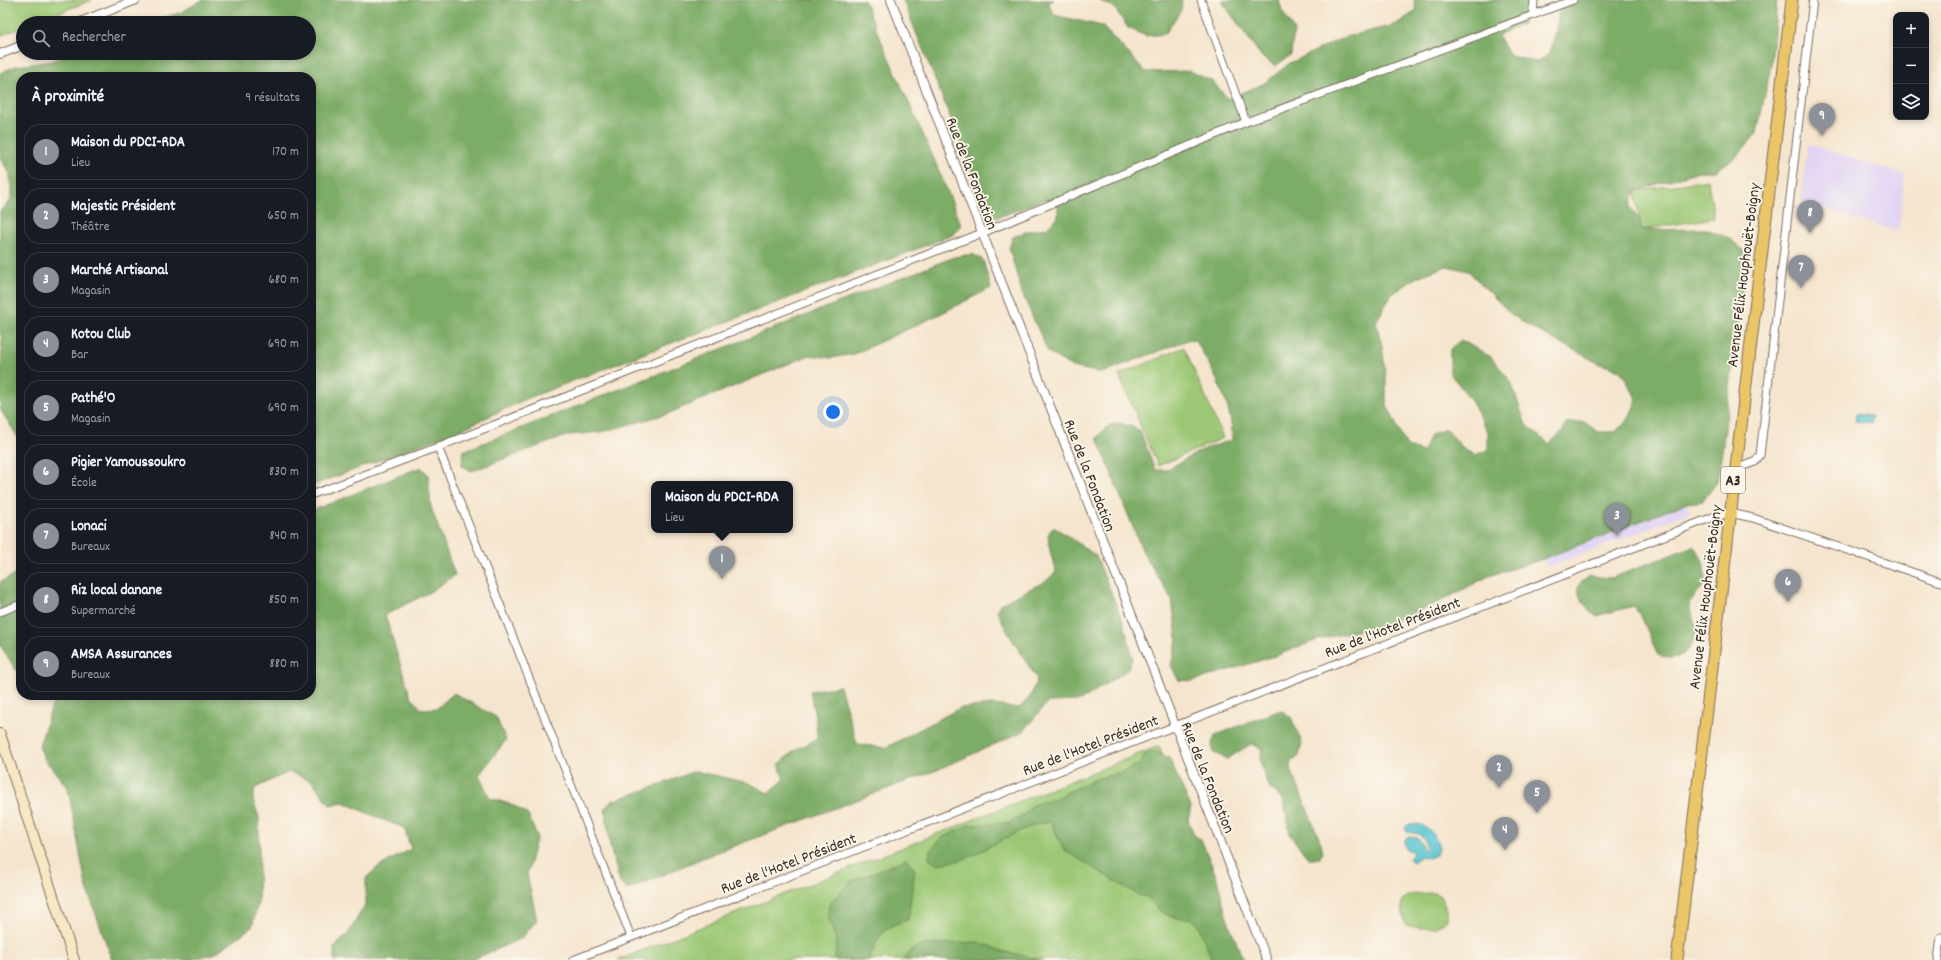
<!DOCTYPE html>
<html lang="fr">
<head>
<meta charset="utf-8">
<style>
  body { margin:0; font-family:Dekko,sans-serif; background:#20242c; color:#f1f3f6 }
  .controls { position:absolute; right:12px; top:12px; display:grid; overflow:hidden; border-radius:8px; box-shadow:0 2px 6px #0003 }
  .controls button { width:36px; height:36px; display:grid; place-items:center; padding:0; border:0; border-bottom:1px solid #363941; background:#171b24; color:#f1f3f6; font:20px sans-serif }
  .you { position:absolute; left:833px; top:412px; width:14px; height:14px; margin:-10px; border:3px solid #fff; border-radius:50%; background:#1a73e8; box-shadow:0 0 0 6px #1a73e833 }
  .badge { display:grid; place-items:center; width:26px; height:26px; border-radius:50%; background:#8c9099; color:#fff; font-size:13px; font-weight:700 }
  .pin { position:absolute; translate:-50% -33px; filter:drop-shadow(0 1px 2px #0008) }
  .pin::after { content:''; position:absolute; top:21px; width:14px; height:12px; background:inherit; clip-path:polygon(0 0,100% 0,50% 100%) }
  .popup { position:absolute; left:651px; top:481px; width:142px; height:52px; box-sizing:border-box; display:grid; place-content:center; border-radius:8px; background:#171b24; filter:drop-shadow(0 1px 3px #0005); font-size:13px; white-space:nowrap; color:#9ea1a6 }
  .popup b { font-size:15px; color:#f1f3f6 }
  .popup::after { content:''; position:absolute; left:50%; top:100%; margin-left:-8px; border:8px solid transparent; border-top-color:#171b24 }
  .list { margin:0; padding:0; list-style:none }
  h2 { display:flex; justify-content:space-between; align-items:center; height:52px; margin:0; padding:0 16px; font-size:17px }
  h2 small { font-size:13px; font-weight:400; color:#9ea1a6 }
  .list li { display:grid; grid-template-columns:26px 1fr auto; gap:12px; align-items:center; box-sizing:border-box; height:56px; margin:0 8px 8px; padding:0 8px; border:1px solid #363941; border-radius:16px }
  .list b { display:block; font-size:15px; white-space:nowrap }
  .list p { margin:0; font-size:13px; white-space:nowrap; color:#9ea1a6 }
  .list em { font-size:13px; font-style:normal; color:#9ea1a6 }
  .icon { flex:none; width:22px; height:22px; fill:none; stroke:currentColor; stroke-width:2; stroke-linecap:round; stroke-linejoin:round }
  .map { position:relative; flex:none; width:1941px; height:960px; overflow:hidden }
  .search { position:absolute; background:#171b24; box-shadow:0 2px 6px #0003; left:16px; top:16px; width:300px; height:44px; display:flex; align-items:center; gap:10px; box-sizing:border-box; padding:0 14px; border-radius:22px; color:#9ea1a6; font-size:15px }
  .panel { position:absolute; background:#171b24; box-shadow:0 2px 6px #0003; left:16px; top:72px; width:300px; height:628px; border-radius:16px }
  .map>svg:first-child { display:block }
</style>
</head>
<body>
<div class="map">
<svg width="1941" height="960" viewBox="0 0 1941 960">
  <rect width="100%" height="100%" fill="#fbf7ec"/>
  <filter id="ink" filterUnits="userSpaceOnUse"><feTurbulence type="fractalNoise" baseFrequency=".025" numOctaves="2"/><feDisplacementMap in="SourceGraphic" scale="8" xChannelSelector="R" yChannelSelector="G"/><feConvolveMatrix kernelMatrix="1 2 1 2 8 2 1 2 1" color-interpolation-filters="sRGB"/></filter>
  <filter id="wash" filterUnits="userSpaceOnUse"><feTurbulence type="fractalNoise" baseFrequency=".012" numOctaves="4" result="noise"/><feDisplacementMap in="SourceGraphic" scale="16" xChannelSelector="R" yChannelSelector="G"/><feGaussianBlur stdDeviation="0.9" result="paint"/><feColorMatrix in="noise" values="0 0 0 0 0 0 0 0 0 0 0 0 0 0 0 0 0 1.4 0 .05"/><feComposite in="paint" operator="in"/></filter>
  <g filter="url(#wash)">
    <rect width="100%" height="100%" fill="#f5e5ce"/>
    <g fill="#e1d4f4">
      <polygon points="1808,144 1905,175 1898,232 1801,201"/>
      <polygon points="1687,503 1690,512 1547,568 1543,559"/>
    </g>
    <g fill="#9cc875" stroke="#6c794a">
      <polygon points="0,0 92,0 33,23 23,23 23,27 0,36"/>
      <polygon points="1708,180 1714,218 1641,230 1635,191"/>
      <polygon points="1184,347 1223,438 1158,466 1119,375"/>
      <polygon points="1159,746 1243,960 618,960"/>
      <path d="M1434,893l6,3 7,14v10c-8,10 -30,10 -41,4 -12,-31 1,-30 28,-31z"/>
    </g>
    <g fill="#7dac66" stroke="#5c6b42" fill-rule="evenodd">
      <path d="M202,0h662c31,76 68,149 97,225l-8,10 -427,164 -66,31 -149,56v-409h-290v365l-21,-33 2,-71 -2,-5v-122l11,-11 -1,-26 -10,-16v-85l16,-7 36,-5 18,-8h239v-30h-162l35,-11z"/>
      <path d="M903,0h151l-6,2 6,13 48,11 44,46 44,-1 22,10 16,18 37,-16 25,-20 55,-26 50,-12 21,-14 -2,-11h114l-5,24 -21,9 -4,4 13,19 25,6c3,-2 9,-4 11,-6 10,-12 10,-41 14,-56h216l-6,66 -14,67 -21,24 -21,14h-16l-64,20 -5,17 10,12 1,10 64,-1 24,9 15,13 1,15 -23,186 -5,30 -14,19 -16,2 -144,56 -54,17 -48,25 -54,23 -67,15 -45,17 -82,25 -15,-1 -7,-15 6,-26 -5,-39 -29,-48 -46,-114c15,-20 21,-16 43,-8l15,40h11l36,-20 30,-10c1,-37 -19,-68 -36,-99l-6,-2 -88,34 -30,-6 -24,-15 -26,-59 -13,-45 4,-11 15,-6 18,-3 12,-11v-11l-13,-7 -48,19 -7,-2zM1447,266l21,5 44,44 24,15 64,34 20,6 17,29 -8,19 -14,14h-17l-14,-10 -18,1 -4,9 -13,12 -23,-19 -15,-43 -20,-25 -30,-17 -11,9v25l19,23 19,35v18l-13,5 -10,-5 -19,-21 -16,6 -7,17 -16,-5 -21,-44v-27l-4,-30 -6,-24 15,-27 26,-18z"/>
      <polygon points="1098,0 1182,0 1181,10 1165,34 1146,36 1128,28 1114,7"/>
      <polygon points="1223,0 1279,0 1282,11 1294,30 1291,55 1275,66 1261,56 1223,3"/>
      <polygon points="972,254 983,260 991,288 938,315 854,354 831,358 810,355 667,414 602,432 569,435 472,471 462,466 463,451 954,257"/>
      <polygon points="421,467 428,474 431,507 455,575 430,592 385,615 410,695 421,709 437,708 454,693 496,717 506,740 479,775 490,798 513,805 528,815 537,836 527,874 537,920 522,938 472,960 334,960 334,947 348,934 366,903 366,878 378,867 411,849 404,828 381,819 343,802 330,805 312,781 289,772 255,788 253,800 259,817 259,858 258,904 252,927 214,954 189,960 112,960 86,886 68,788 45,760 39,746 54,700 53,695 311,695 311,511"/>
      <polygon points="1053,527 1067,535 1096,556 1123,621 1133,657 1127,670 1080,701 1048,702 1022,732 937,770 705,857 627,890 620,883 610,846 605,808 612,801 659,785 695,771 749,783 768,793 784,780 779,764 795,750 817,739 816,722 810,691 840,686 857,744 885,748 960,708 994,705 1020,708 1031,695 1037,679 1005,628 997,610 1000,604 1046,581 1056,572 1050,551 1048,535"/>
      <path d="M1693,546c12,11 12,24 12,39 -19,18 -18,21 -7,44 -3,7 -6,18 -12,23 -8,7 -21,8 -29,2l-15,-36 -9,-12 -37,10 -7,-5 -9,-14 -2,-9 2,-5 10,-7 22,2z"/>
      <polygon points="21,572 21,678 0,645 0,582"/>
      <polygon points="1281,710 1291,717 1302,743 1299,756 1291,762 1290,767 1321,843 1323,853 1319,858 1308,858 1290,835 1284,803 1278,794 1268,786 1260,761 1262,749 1251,744 1227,759 1214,753 1212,744 1215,735"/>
      <path d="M1147,751l12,2 10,5 22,49 -3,13 7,17 6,2 16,39 9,37 17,45h-31l-14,-35 -6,-7c-20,3 -34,-5 -44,-21l-10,-2 -74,-45 -13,-28c-18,-2 -65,28 -84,36 -9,4 -21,4 -30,6l-8,-6 1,-7 12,-13 27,-13 40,-2 17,-10 7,-8 27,-9 33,-16 32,-9 15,-7z"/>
      <path d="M906,859l9,10 -7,51c-25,6 -31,16 -38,40h-36l3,-16 -9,-29 1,-10 21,-23z"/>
      <polygon points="979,942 1002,951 1042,960 904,960 912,950 924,945"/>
    </g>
    <g fill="#58c4d2" stroke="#4a7778">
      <polygon points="1856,414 1872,416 1871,423 1855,421"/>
      <path d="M1410,824c16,-2 26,10 29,24l-3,7 -8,3 -7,-2 -8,6 -4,-3 4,-6 -2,-3h-4l-3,-7 1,-4 2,-2 11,1 5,8 1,4h3l-2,-9 -6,-7 -12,-2 -2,-5z"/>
    </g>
  </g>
  <g filter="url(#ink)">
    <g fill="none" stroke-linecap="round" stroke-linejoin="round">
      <defs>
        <g id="minor">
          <polyline points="1201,0 1246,122"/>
          <polyline points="1533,15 1534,0"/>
          <polyline points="438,447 631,937"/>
          <polyline points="1735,469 1755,462 1760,455 1813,0"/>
          <polyline points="311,495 438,447 982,233 1246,122 1573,0"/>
          <polyline points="0,612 21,604"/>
          <polyline points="573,960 1713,517 1730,513 1753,518 1941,582"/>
          <polyline points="1938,960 1941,937"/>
        </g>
        <g id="tertiary">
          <polyline points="891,0 1267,960"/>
          <polyline points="78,23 136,0"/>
          <polyline points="0,54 23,45"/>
        </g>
        <polyline id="secondary" points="0,734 74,960"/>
        <polyline id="trunk" points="1677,960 1792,0"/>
      </defs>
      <use href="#minor" stroke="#7c6b5c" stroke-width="9"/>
      <use href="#tertiary" stroke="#7c6b5c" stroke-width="10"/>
      <use href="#secondary" stroke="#7c6b5c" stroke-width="12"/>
      <use href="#trunk" stroke="#7c6b5c" stroke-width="13"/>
      <use href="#minor" stroke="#fff" stroke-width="7"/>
      <use href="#tertiary" stroke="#fff" stroke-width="8"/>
      <use href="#secondary" stroke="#f7e8c3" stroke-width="10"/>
      <use href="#trunk" stroke="#eac669" stroke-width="11"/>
    </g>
  </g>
  <g text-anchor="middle" stroke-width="3.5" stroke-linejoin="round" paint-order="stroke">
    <rect fill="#fbf7ec" stroke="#75685c" stroke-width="1" x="1721" y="467" width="24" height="26" rx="3"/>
    <g font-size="15" font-weight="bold" fill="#3b2a1e">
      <text x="1733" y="485">A3</text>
    </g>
    <g font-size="16" fill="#3b2a1e" stroke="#fbf7ec">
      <text transform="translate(973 173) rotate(69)" y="6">Rue de la Fondation</text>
      <text transform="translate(1742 275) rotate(-83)" y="6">Avenue Félix Houphouët-Boigny</text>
      <text transform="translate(1091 475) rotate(69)" y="6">Rue de la Fondation</text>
      <text transform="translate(1704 597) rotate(-83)" y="6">Avenue Félix Houphouët-Boigny</text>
      <text transform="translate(1392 626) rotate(-21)" y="6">Rue de l'Hotel Président</text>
      <text transform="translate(1090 744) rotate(-21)" y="6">Rue de l'Hotel Président</text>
      <text transform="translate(1209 777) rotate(68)" y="6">Rue de la Fondation</text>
      <text transform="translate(788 862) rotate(-21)" y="6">Rue de l'Hotel Président</text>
    </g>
  </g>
</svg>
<div class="controls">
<button>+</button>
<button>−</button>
<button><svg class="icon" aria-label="layers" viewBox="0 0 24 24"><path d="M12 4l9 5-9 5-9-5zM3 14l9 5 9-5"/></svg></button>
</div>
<div class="you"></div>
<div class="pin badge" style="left:722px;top:579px">1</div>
<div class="popup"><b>Maison du PDCI-RDA</b>Lieu</div>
<div class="pin badge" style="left:1499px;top:788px">2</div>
<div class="pin badge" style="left:1617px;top:536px">3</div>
<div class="pin badge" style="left:1505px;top:850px">4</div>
<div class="pin badge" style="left:1537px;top:813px">5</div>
<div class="pin badge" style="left:1788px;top:602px">6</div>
<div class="pin badge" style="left:1801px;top:288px">7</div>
<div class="pin badge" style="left:1810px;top:233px">8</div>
<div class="pin badge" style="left:1822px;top:136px">9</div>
<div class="search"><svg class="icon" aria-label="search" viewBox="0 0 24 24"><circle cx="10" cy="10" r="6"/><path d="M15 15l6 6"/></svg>Rechercher</div>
<section class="panel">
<h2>À proximité<small>9 résultats</small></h2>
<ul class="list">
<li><span class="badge">1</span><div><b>Maison du PDCI-RDA</b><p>Lieu</p></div><em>170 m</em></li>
<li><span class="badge">2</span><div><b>Majestic Président</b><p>Théâtre</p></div><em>650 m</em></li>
<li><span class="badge">3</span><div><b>Marché Artisanal</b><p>Magasin</p></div><em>680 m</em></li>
<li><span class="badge">4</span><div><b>Kotou Club</b><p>Bar</p></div><em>690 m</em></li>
<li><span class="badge">5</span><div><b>Pathé'O</b><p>Magasin</p></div><em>690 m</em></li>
<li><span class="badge">6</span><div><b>Pigier Yamoussoukro</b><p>École</p></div><em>830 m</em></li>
<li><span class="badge">7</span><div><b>Lonaci</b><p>Bureaux</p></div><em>840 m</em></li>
<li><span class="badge">8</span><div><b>Riz local danane</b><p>Supermarché</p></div><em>850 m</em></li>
<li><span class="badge">9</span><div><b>AMSA Assurances</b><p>Bureaux</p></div><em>880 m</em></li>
</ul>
</section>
</div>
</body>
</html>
